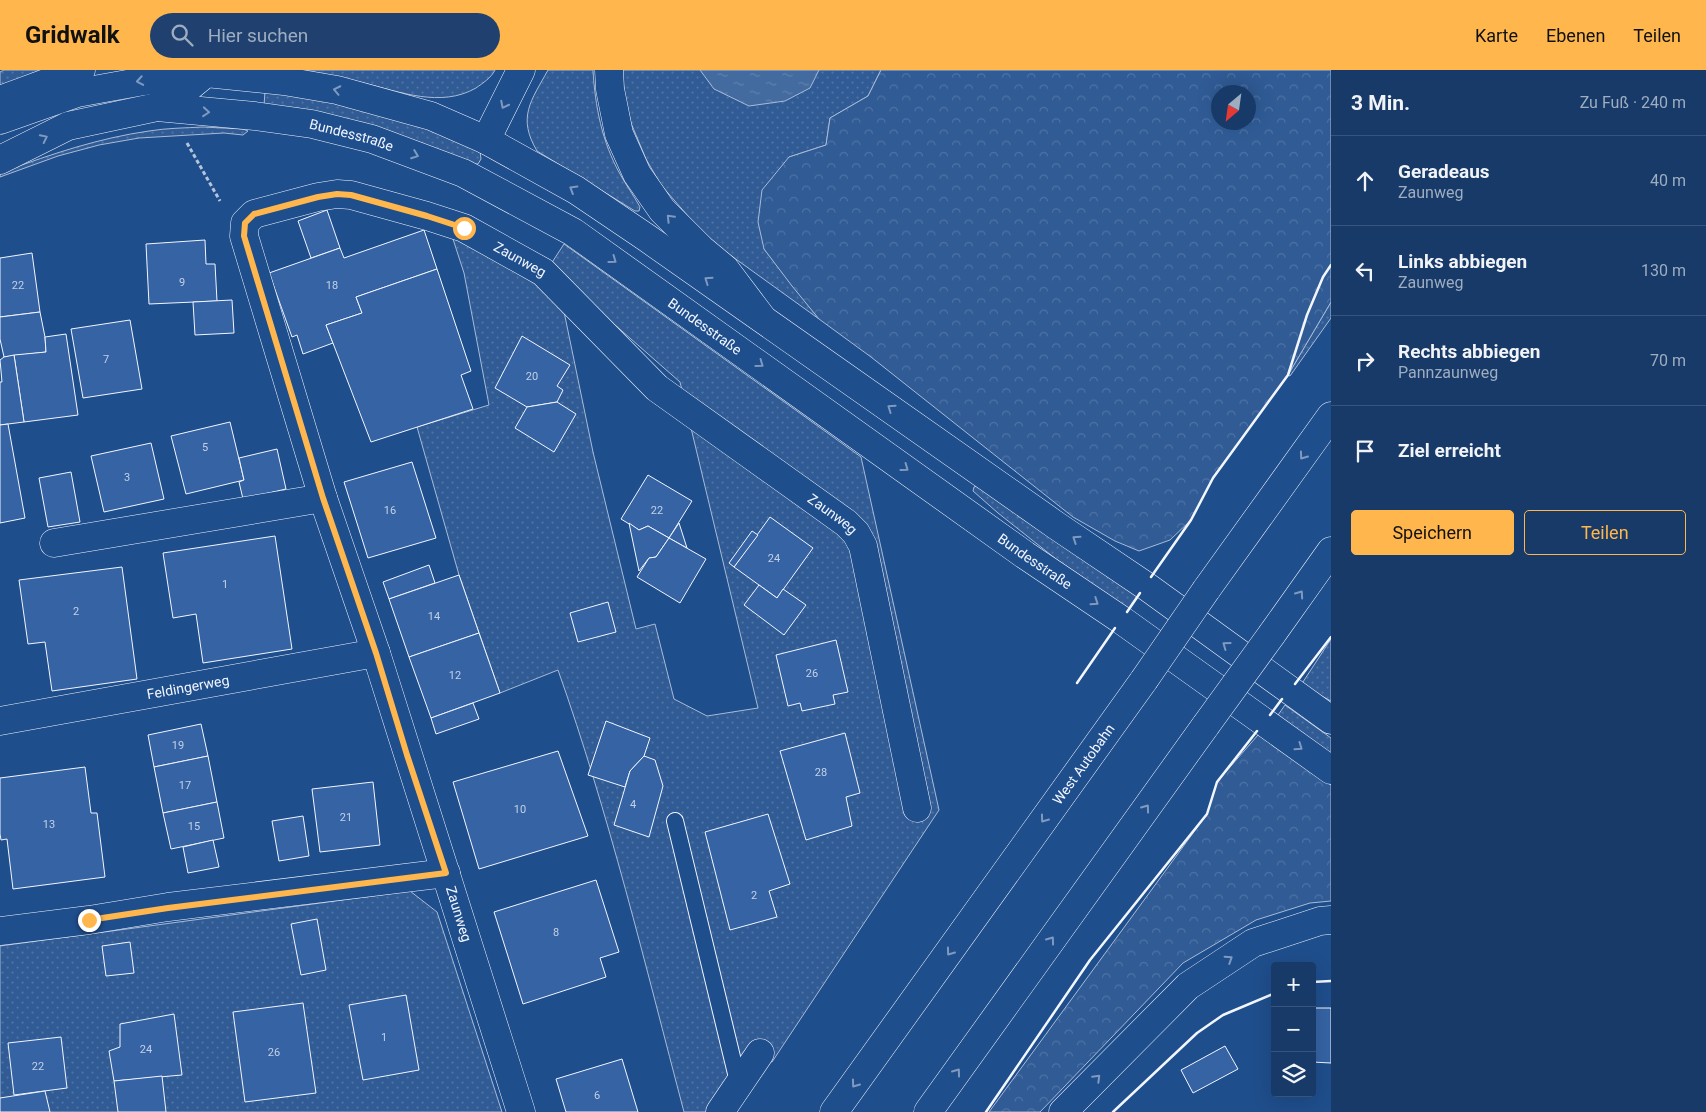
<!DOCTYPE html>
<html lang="de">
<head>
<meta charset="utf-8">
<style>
  body { margin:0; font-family:Roboto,sans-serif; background:#20416f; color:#f1f3f6 }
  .controls { position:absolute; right:15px; bottom:15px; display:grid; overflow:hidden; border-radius:5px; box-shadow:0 5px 20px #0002 }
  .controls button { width:45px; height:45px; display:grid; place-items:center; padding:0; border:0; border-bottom:1px solid #36547d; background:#173a69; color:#f1f3f6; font:25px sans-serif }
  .compass { position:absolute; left:1211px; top:15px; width:45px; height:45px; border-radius:50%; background:#173a69; box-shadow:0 5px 20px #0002; rotate:209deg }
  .stop { position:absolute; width:15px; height:15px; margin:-11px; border:4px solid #ffb74d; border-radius:50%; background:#fff }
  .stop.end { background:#ffb74d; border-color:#fff; box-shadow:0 1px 5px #0008 }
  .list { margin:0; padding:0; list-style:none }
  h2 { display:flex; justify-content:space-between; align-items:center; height:65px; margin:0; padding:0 20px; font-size:21px }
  h2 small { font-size:16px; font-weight:400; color:#9eadc0 }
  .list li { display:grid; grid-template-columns:32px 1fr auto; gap:15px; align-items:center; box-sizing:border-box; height:90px; padding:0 20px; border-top:1px solid #36547d }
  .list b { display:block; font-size:19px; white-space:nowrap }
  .list p { margin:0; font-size:16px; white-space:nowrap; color:#9eadc0 }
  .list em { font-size:16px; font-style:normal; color:#9eadc0 }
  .actions { display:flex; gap:10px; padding:15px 20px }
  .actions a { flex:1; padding:11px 0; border:1px solid #ffb74d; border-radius:5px; text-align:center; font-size:18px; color:#ffb74d }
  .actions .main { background:#ffb74d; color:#111 }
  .icon { flex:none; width:28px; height:28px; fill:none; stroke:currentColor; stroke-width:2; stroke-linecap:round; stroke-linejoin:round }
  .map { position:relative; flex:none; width:1331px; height:1042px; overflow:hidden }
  header { display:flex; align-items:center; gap:30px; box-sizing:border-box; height:70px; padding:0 25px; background:#ffb74d; color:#111 }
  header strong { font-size:24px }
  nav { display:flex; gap:28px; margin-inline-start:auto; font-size:18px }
  .search { width:350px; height:45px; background:#20416f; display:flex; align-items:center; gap:12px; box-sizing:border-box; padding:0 18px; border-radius:28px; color:#9eadc0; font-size:19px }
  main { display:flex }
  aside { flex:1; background:#173a69 }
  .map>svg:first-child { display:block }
</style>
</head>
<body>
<header>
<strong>Gridwalk</strong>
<div class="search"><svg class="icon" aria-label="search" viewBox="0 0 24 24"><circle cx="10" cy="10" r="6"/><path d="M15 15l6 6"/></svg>Hier suchen</div>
<nav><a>Karte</a><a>Ebenen</a><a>Teilen</a></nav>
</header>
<main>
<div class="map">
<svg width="1331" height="1042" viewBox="0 0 1331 1042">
  <defs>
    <pattern id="green-dots" width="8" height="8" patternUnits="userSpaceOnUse" patternTransform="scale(1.25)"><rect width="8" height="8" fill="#305b95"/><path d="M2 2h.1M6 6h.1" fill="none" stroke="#4e73a5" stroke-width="1.8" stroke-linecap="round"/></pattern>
    <pattern id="forest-crowns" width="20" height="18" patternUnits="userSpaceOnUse" patternTransform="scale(1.25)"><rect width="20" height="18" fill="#305b95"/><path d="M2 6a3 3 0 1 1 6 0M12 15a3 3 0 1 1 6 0" fill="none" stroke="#4e73a5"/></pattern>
    <pattern id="water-ripples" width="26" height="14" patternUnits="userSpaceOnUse" patternTransform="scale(1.25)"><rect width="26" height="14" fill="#446ba0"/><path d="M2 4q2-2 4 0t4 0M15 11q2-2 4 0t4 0" fill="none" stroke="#5f81ae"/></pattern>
  </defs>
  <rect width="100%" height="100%" fill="#1f4e8c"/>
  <g fill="url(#green-dots)" stroke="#a8bbd7">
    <polygon points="4,0 47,0 0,18 0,2"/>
    <path d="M300,0h195c-4,8 -12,13 -19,18 -35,20 -76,4 -112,-5 -21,-5 -42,-10 -64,-13z"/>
    <path d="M548,0h45c2,36 9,72 27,104 6,11 14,22 20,33l-1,4h-4l-98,-60c-20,-34 -6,-50 11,-81z"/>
    <polygon points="622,0 881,0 868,26 830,48 826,75 789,87 764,179 819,249 708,169 661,115 646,89 631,53 625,28"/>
    <polygon points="265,21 342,32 421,56 480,81 481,89 478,94 472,94 264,36"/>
    <path d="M203,57l40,2 5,2 -5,4 -19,-2 -85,5 -40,7 -41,11 -58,21v-3l5,-3c47,-17 94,-33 144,-40 18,-3 36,-3 54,-4z"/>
    <path d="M452,166l82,40 28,26 31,150 43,177 19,-5 19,75 33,17 51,-8 -78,-326 -131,-115 15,-23 297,213 78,353 -167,252 -22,-7 -40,57h-26c-39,-148 -75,-298 -126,-442l-58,23 -41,-118 -42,-148 72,-22 -25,-132z"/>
    <polygon points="1331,232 1331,248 1290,306 1288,305"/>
    <polygon points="979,415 1137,526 1129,539 1056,489 998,443 973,421 974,417"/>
    <polygon points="1331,569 1331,631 1301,615"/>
    <polygon points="1285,635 1331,668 1331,687 1276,648"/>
    <polygon points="410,821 437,842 502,1042 0,1042 0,876"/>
  </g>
  <g fill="url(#forest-crowns)" stroke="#a8bbd7" fill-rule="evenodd">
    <path d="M881,0h450v232l-43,73 -75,103 -22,42 -21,20 -31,11 -24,-10 -42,-24 -202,-160 -52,-38 -27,-33 -28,-37 -6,-27 4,-32 27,-33 37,-12 4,-27 38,-22zM1218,22h30v30h-30z"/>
    <polygon points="1258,665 1331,715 1331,831 1310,833 1256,850 1183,893 1040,1042 989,1042 1207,744 1217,712"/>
  </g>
  <polygon fill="url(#water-ripples)" stroke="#a8bbd7" points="700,0 819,0 810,18 785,31 749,36 714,19"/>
  <g fill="#3563a3" stroke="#f2f6ff">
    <polygon points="327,140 340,178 311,188 298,151"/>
    <polygon points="424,160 437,199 356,227 362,243 326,255 333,273 303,284 297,265 292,267 269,203 340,178 344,188"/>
    <polygon points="205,170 206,194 215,194 217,231 149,234 146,174"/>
    <polygon points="32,183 40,242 0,247 0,188"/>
    <polygon points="437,199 471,301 461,305 473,339 371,372 326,255 362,243 356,227"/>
    <polygon points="232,230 234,263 195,265 193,232"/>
    <polygon points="40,242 45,267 46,282 4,287 0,269 0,247"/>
    <polygon points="130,250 142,319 83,328 71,259"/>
    <polygon points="66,264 78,345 24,352 14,285 46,282 45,267"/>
    <polygon points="522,266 570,295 557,316 563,320 557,332 527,337 495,318"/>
    <polygon points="14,285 24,352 0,355 0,312 2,312 0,290 4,287"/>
    <polygon points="557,332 576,344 554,382 515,358 527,337"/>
    <polygon points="230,352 244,410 186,424 171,366"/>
    <polygon points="8,354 25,448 0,453 0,355"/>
    <polygon points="151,373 164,429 104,442 91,386"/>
    <polygon points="277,379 286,419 243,429 239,412 244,410 239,388"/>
    <polygon points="412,392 436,468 368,488 344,412"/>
    <polygon points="71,402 80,452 48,457 39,408"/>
    <polygon points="648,405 692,431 669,468 648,456 639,460 621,449"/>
    <polygon points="770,447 813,478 777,528 734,497"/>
    <polygon points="629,453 639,460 648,456 669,468 656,487 649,488 639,501"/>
    <polygon points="679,453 687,478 669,468"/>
    <polygon points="752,461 758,465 734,497 729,493"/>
    <polygon points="275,466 292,579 203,593 196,544 173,548 163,483"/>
    <polygon points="669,468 706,489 680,533 637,507 649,488 656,487"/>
    <polygon points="429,495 435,513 389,529 383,512"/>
    <polygon points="122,497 137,609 52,621 45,572 28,574 19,510"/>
    <polygon points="459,505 479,563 409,587 389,529"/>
    <polygon points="759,515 777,528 783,519 806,535 784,565 744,535"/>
    <polygon points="608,532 616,562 578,572 570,543"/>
    <polygon points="479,563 500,623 431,648 409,587"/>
    <polygon points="836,570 848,622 833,625 835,634 802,641 800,633 788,636 776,585"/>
    <polygon points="473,633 479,649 436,664 431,648"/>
    <polygon points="606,651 650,668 644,686 630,701 625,717 588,705"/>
    <polygon points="201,654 208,686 154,697 148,665"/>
    <polygon points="845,663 860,723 846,727 852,756 806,770 780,681"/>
    <polygon points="558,681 588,766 479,799 453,712"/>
    <polygon points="208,686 217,732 163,743 154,697"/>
    <polygon points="644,686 655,690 663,716 649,767 614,755 630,701"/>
    <polygon points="85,697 91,743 97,743 105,807 13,819 7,769 1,770 0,764 0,708"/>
    <polygon points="373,712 380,775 320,782 312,719"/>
    <polygon points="217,732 224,768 171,779 163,743"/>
    <polygon points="768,744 790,814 769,821 777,847 730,860 705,762"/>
    <polygon points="303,746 309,786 279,791 272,751"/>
    <polygon points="213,770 219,797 188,803 183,777"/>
    <polygon points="596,810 619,882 600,888 606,907 523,934 494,842"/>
    <polygon points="317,849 326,900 301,905 291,854"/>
    <polygon points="130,872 134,903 106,906 102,876"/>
    <polygon points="406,925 419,1000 363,1010 349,935"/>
    <polygon points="303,933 316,1023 245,1032 233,942"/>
    <polygon points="1312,938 1331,938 1331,993 1312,992"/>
    <polygon points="174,944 182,1005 114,1011 109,981 120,977 120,954"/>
    <polygon points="61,967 67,1018 14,1025 8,973"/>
    <polygon points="1225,976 1238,999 1193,1023 1181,1000"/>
    <polygon points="622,989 638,1042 566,1042 556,1009"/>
    <polygon points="162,1006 166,1042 118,1042 114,1011"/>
    <polygon points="45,1021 50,1042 0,1042 0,1028"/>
  </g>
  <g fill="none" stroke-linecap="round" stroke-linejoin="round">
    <defs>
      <polyline id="lane" points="675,751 739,1016"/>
      <g id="street">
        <polyline points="54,473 323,428"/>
        <path id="s1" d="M0,651l376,-68"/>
        <polyline points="0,861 89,850 168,837 446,803"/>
        <path id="s2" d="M521,1042l-145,-459 -53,-155 -79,-262 1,-13 9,-9 64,-17 19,-3 14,1 76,21 37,12 79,44 114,116 189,135 10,10 7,13 54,262"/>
        <polyline points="720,1042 760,983"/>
      </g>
      <g id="secondary">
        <polyline points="0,30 81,0"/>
        <polyline points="157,37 183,22 206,3 205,0"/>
      </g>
      <g id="primary">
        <polyline points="0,50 77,23 144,11 206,3 284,11 337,20 431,46 486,70 576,120 647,168 1057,456 1146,516 1331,650"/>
        <path id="s3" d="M0,90l68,-34 89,-19 98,9 57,8 60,15 91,34 110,59 452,323 95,64 211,151"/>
      </g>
      <g id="highway">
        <polyline points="609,0 610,19 619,64 637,104 662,140 701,179 725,199 762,248"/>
        <polyline points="486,70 521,0"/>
        <polyline points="1206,520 1331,346"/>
        <polyline points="1272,564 1331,481"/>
        <path id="s4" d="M834,1042l310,-432"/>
        <polyline points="928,1042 1206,655"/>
        <polyline points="1063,1042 1188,916 1253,873 1320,851 1331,850"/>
      </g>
    </defs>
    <use href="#lane" stroke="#f2f6ff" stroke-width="18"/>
    <use href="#street" stroke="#f2f6ff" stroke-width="29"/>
    <use href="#secondary" stroke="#f2f6ff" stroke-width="29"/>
    <use href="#primary" stroke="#f2f6ff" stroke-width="29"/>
    <use href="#highway" stroke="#f2f6ff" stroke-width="29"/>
    <polyline stroke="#b3c4dc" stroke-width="3" stroke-dasharray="4 2.5" stroke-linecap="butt" points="187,73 220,131"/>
    <use href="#lane" stroke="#1f4e8c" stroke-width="16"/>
    <use href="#street" stroke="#1f4e8c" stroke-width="28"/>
    <use href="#secondary" stroke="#1f4e8c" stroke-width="28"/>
    <use href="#primary" stroke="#1f4e8c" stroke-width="28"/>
    <use href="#highway" stroke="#1f4e8c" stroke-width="28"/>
    <defs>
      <g id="highway-bridge">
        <polyline points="1144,610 1206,520"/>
        <polyline points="1206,655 1272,564"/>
      </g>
    </defs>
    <use href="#highway-bridge" stroke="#f2f6ff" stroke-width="29" stroke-linecap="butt"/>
    <use href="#highway-bridge" stroke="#1f4e8c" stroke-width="28"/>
    <g stroke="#f2f6ff" stroke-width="2.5">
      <polyline points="1151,507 1191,450 1213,408 1288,305 1307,245 1323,207 1331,195"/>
      <polyline points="1127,542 1140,523"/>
      <polyline points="1077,613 1115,558"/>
      <polyline points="1295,614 1331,567"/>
      <polyline points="1270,645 1282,629"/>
      <polyline points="1312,912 1331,911"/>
      <polyline points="986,1042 1090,890 1207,744 1217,712 1257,661"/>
      <polyline points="1113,1042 1197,963 1223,945 1275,923"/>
    </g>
  </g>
  <defs><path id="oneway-chevron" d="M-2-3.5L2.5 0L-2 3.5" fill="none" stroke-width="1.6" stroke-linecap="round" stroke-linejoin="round" transform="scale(1.25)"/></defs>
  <g stroke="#7e9ac0">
    <use href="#oneway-chevron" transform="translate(140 11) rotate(170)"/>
    <use href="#oneway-chevron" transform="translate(337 20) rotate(-168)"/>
    <use href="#oneway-chevron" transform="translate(504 35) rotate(117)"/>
    <use href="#oneway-chevron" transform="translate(206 42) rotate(5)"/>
    <use href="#oneway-chevron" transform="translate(44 68) rotate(-26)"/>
    <use href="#oneway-chevron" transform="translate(415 85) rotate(21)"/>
    <use href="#oneway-chevron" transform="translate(573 119) rotate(-149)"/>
    <use href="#oneway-chevron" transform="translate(670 148) rotate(-134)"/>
    <use href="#oneway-chevron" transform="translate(613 190) rotate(36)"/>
    <use href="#oneway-chevron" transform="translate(708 210) rotate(-145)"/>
    <use href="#oneway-chevron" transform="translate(760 294) rotate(36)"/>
    <use href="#oneway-chevron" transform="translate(891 338) rotate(-145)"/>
    <use href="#oneway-chevron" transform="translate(1303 386) rotate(126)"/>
    <use href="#oneway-chevron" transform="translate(905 398) rotate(36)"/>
    <use href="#oneway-chevron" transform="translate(1076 469) rotate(-146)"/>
    <use href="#oneway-chevron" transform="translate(1300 524) rotate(-55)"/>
    <use href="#oneway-chevron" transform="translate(1095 532) rotate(34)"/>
    <use href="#oneway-chevron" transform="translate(1226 575) rotate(-144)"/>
    <use href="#oneway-chevron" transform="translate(1299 677) rotate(35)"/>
    <use href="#oneway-chevron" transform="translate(1146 738) rotate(-54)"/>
    <use href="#oneway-chevron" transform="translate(1044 749) rotate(126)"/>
    <use href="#oneway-chevron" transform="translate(1051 870) rotate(-54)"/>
    <use href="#oneway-chevron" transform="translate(950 882) rotate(126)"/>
    <use href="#oneway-chevron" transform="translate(1229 889) rotate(-33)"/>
    <use href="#oneway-chevron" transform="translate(957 1002) rotate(-54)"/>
    <use href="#oneway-chevron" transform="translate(1097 1008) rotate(-45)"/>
    <use href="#oneway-chevron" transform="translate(855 1014) rotate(126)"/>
  </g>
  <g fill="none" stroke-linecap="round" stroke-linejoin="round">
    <polyline stroke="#ffb74d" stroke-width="6" points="89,850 168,838 446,803 407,685 376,583 323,428 244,166 245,153 254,144 318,127 337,124 351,125 427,146 464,158"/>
  </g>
  <g text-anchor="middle" stroke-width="4" stroke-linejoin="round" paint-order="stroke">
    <g font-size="11" fill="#c3d1e8">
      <text x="182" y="216">9</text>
      <text x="18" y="219">22</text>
      <text x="332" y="219">18</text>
      <text x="106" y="293">7</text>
      <text x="532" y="310">20</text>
      <text x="205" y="381">5</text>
      <text x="127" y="411">3</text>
      <text x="390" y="444">16</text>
      <text x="657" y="444">22</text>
      <text x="774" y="492">24</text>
      <text x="225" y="518">1</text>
      <text x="76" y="545">2</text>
      <text x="434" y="550">14</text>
      <text x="812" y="607">26</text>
      <text x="455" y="609">12</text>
      <text x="178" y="679">19</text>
      <text x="821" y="706">28</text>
      <text x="185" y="719">17</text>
      <text x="633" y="738">4</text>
      <text x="520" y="743">10</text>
      <text x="346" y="751">21</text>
      <text x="49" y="758">13</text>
      <text x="194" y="760">15</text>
      <text x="754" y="829">2</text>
      <text x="556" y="866">8</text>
      <text x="384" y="971">1</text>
      <text x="146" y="983">24</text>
      <text x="274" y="986">26</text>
      <text x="38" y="1000">22</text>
      <text x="597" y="1029">6</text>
    </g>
    <g font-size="14" fill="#f2f6ff" stroke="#1f4e8c">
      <text dy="5" stroke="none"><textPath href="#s3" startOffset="364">Bundesstraße</textPath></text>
      <text dy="5" stroke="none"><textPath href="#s2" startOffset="1226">Zaunweg</textPath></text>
      <text dy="5" stroke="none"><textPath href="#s3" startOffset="769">Bundesstraße</textPath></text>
      <text dy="5" stroke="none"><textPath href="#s2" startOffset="1631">Zaunweg</textPath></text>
      <text dy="5" stroke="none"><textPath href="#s3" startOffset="1174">Bundesstraße</textPath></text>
      <text dy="5" stroke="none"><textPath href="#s1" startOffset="191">Feldingerweg</textPath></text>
      <text dy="5" stroke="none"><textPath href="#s4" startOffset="428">West Autobahn</textPath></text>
      <text transform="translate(459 844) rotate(73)" y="5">Zaunweg</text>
    </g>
  </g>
</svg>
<div class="controls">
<button>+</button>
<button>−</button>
<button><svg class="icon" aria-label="layers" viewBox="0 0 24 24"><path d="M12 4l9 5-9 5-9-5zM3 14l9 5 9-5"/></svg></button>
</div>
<svg class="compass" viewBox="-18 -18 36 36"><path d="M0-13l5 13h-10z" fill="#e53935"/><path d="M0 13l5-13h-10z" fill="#9eadc0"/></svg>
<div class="stop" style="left:464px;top:158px"></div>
<div class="stop end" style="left:89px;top:850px"></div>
</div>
<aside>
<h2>3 Min.<small>Zu Fuß · 240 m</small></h2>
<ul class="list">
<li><svg class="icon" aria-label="ahead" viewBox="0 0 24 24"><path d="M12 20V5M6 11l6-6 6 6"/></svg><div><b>Geradeaus</b><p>Zaunweg</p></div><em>40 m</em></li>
<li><svg class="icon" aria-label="left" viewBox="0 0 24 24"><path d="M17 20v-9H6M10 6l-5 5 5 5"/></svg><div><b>Links abbiegen</b><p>Zaunweg</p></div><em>130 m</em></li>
<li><svg class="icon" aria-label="right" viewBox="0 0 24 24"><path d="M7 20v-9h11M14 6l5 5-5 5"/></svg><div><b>Rechts abbiegen</b><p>Pannzaunweg</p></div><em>70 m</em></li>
<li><svg class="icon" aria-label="arrive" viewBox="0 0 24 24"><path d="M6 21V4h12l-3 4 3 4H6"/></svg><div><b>Ziel erreicht</b></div></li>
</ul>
<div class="actions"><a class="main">Speichern</a><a>Teilen</a></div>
</aside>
</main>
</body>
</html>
